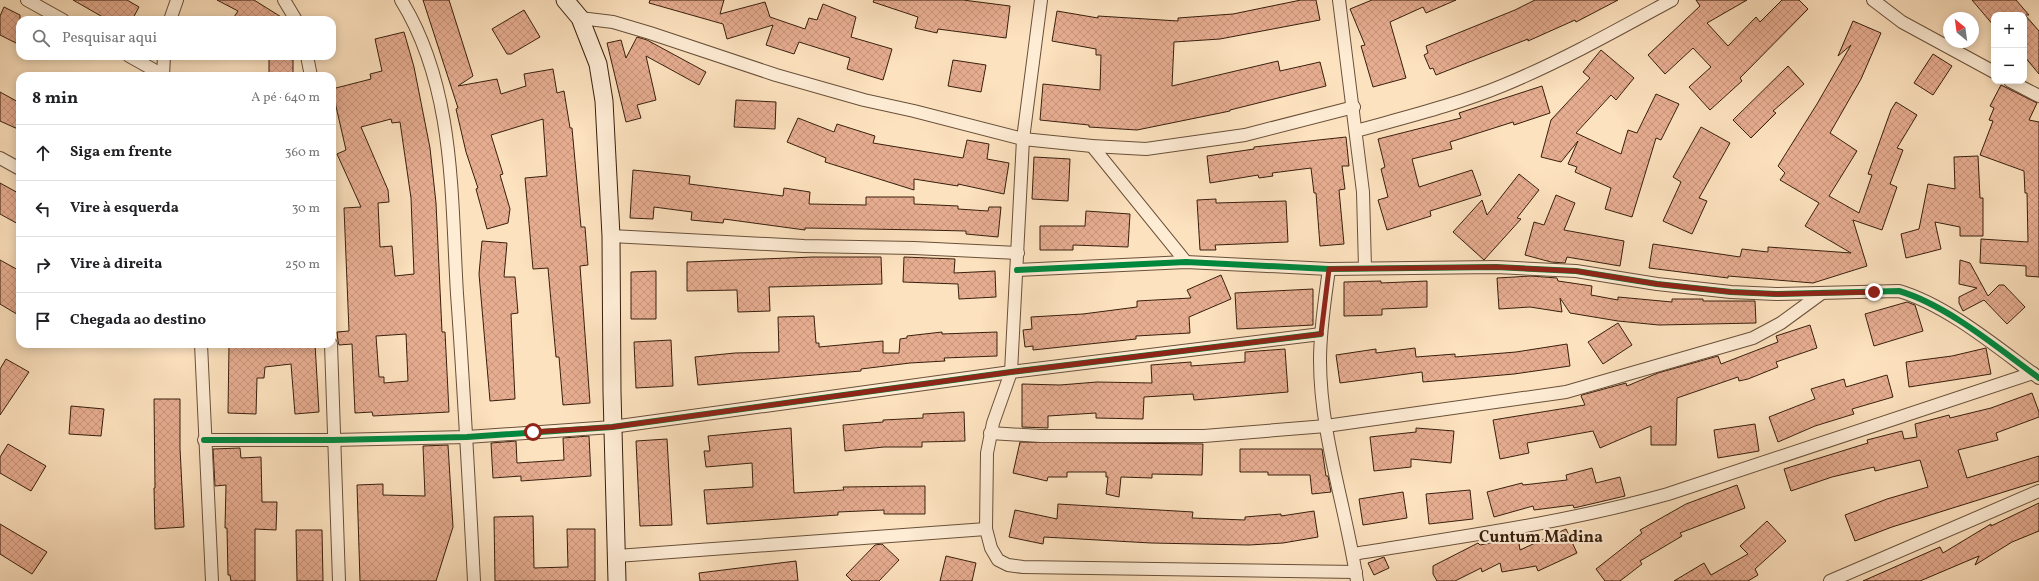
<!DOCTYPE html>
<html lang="pt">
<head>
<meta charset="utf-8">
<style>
  body { margin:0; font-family:Vollkorn,serif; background:#f6f6f6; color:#202124 }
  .controls { position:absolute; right:12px; top:12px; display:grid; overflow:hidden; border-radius:8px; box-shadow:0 2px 10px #0003 }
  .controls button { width:36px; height:36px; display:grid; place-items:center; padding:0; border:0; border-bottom:1px solid #e0e0e0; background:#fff; color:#202124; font:20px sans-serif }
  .compass { position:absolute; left:1943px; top:12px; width:36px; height:36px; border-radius:50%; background:#fff; box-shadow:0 2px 10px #0003; rotate:331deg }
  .stop { position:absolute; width:12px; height:12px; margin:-9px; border:3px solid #8f2418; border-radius:50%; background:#fff }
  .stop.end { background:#8f2418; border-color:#fff; box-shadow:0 1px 4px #0008 }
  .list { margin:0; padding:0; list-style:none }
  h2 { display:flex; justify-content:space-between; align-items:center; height:52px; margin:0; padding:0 16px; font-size:17px }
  h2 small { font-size:13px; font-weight:400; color:#757577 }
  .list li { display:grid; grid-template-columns:26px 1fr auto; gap:12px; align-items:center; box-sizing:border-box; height:56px; padding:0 16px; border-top:1px solid #e0e0e0 }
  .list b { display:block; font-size:15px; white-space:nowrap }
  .list em { font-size:13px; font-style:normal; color:#757577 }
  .icon { flex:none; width:22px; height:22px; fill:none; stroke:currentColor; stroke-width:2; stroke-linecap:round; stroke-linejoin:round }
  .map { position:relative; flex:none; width:2039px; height:581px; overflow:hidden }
  .search { position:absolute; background:#fff; box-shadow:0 2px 10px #0003; left:16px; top:16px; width:320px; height:44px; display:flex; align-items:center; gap:10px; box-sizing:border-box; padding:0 14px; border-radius:12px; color:#757577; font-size:15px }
  .panel { position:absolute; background:#fff; box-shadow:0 2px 10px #0003; left:16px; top:72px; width:320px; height:276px; border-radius:12px }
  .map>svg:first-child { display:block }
</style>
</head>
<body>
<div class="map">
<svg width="2039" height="581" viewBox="0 0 2039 581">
  <defs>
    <pattern id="building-cross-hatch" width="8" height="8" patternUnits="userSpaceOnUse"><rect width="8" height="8" fill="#e7ad91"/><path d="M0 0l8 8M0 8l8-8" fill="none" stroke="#c7947c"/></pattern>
  </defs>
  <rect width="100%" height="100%" fill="#fde2bf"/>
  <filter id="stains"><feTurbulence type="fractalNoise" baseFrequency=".005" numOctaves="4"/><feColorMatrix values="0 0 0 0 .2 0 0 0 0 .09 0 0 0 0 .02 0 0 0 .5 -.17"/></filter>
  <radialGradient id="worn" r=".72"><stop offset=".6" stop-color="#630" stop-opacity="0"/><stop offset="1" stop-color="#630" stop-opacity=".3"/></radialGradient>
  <g fill="url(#building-cross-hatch)" stroke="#381f0c" fill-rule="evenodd">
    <polygon points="73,0 127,0 139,7 132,20 108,20"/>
    <polygon points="217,0 254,0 286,20 232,20 238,11"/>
    <polygon points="423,0 449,0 473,76 458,86 497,79 501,94 526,86 524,74 553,69 557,93 564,91 570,128 572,128 581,227 585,227 588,265 580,266 590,403 563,405 559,357 556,357 548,268 533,269 525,178 547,176 543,119 491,135 503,174 500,175 510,209 508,223 487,229 476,189 478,188 466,152 456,109 458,108"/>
    <polygon points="650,0 724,0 720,14 765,2 770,17 805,29 809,18 817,20 823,4 856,17 851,37 892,49 883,80 847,69 850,58 799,42 794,54 766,45 773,25 727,39 723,24 649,3"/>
    <polygon points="874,0 963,0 1010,6 1006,38 938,29 937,33 915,28 918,17 873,2"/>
    <polygon points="1301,0 1316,0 1320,20 1220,39 1174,42 1172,86 1278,61 1280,71 1320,62 1326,86 1230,110 1230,111 1137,130 1089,127 1089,125 1040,120 1043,84 1100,90 1101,55 1096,55 1096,49 1052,41 1057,11 1098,18 1098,16 1178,21 1178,18 1233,14"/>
    <polygon points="1372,0 1456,0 1426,13 1423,7 1390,22 1406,78 1373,87 1361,46 1365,45 1350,9"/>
    <polygon points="1535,0 1618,0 1576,22 1575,20 1528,41 1528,39 1436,75 1433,68 1430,69 1424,55 1428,53 1426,46 1515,10"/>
    <polygon points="1696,0 1747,0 1707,23 1728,46 1756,17 1760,22 1782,0 1799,0 1808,9 1740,78 1742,81 1710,110 1689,87 1711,67 1693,48 1665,74 1648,55 1700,6"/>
    <polygon points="1972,0 2016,0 2029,15 2025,15 2039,31 2039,74 2024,56 2024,15 1994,15 1994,26"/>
    <polygon points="4,7 20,15 20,45 0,35 0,16"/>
    <polygon points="524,10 540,37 511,54 507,54 492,29"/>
    <polygon points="1853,21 1881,33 1861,79 1830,133 1857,151 1829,196 1859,213 1872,175 1868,174 1891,110 1896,102 1917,115 1897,148 1903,150 1890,184 1897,187 1882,230 1853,220 1867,266 1813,283 1728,276 1728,278 1649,268 1653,244 1740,257 1742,249 1768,252 1768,247 1851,253 1805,226 1819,203 1780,180 1785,173 1778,166 1817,104 1851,45 1838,56"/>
    <path d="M404,32l10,35 16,81 6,55 6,129h3l4,80 -76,4 -1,-4 -17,1 -3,-69 -13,1 -1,-4 -1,-9 12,-1 -5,-123 17,-1 -24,-53 9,-4 -14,-61 39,-10 -1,-5 12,-3 -7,-32zM391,119l1,4 8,-1 11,76 3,76 -19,2 -3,-30 -12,1 -2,-44 11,-1 -1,-12 -27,-63zM406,334l2,47 -24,2v-6h-5l-3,-41z"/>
    <polygon points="637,37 647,40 706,72 699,85 646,56 656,100 637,105 641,118 626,122 607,43 621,40 626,58"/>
    <polygon points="1601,50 1634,78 1616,100 1611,95 1576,133 1621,154 1628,130 1637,133 1656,94 1679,104 1661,140 1656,138 1632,217 1605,209 1611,188 1575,172 1577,167 1568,164 1578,141 1561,162 1541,157 1551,120 1590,78 1583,72"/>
    <polygon points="1933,54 1952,66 1933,95 1914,83"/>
    <rect x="269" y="56" width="24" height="20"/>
    <polygon points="953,60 986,65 981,92 948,86"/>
    <polygon points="1788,66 1804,84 1773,111 1776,113 1751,138 1733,120"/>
    <polygon points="2001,85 2037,103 2029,120 2039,122 2039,277 2026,276 2026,266 1980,263 1981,239 2028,242 2027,193 2025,193 2024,171 1980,155 1993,121 1989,120 1994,108 1990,106"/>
    <polygon points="1542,86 1550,113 1514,125 1513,122 1450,142 1452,149 1412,159 1419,187 1472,170 1481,195 1430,211 1431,216 1387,230 1378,200 1388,197 1381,169 1385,167 1378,139 1461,118 1459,113"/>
    <polygon points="0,92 20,103 20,130 0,121"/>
    <polygon points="736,100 776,102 775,129 734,127"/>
    <polygon points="798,118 834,132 837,124 875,136 873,143 963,158 967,140 989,144 987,159 1009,163 1004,194 958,184 958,186 914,179 914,190 825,162 826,158 787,142"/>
    <polygon points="1701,127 1730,143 1699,198 1707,201 1692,234 1663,221 1681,182 1673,177"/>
    <polygon points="1346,137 1349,166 1342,166 1345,189 1339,190 1344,244 1320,246 1316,193 1314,193 1311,168 1272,173 1273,176 1259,178 1258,175 1210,183 1207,156 1254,149 1254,147"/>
    <polygon points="1978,156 1980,198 1983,198 1983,236 1960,236 1960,227 1935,222 1941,249 1906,258 1901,234 1919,229 1928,184 1955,189 1954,157"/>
    <polygon points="1034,157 1070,159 1068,201 1032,199"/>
    <polygon points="633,170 690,176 689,184 783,196 784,188 810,192 809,204 866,205 866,197 914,197 914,204 958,206 958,209 988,211 989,207 1001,207 998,237 966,234 966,231 925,230 805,228 805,230 724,219 723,223 691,220 692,212 654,207 653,219 630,218"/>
    <polygon points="1519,174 1539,190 1517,218 1521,219 1484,260 1453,232 1482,200 1487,215"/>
    <polygon points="0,183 20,194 20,225 0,214"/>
    <polygon points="1556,195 1575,203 1564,230 1624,241 1620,266 1567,257 1565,263 1551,262 1525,255 1534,222 1544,225"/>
    <polygon points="1216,199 1216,203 1286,201 1288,242 1215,245 1216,250 1200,250 1197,200"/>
    <polygon points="1086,211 1130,214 1128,247 1073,245 1073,250 1040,250 1040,226 1085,226"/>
    <polygon points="482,241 507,243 504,277 515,277 518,313 511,314 515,399 490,401 479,274"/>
    <polygon points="813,257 881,257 882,284 769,287 770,311 738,312 737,290 687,291 687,262"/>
    <polygon points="904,257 955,259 954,273 995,271 996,297 959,299 958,284 903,282"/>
    <polygon points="0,260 20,271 20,316 0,304"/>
    <polygon points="1960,260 1970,263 1988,296 1999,285 2004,285 2025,307 2007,324 1984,300 1963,311 1959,303 1959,297 1977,288 1959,284"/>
    <polygon points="656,271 656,319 631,319 631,272"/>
    <polygon points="1221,275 1231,299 1189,317 1190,333 1136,336 1136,339 1033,350 1033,346 1025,347 1023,330 1032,329 1031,317 1083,314 1137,307 1137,301 1191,298 1187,290"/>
    <polygon points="1531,276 1557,278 1558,281 1592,286 1591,295 1618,300 1618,297 1672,302 1672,299 1703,299 1703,301 1755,301 1756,323 1659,325 1618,321 1570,313 1560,298 1562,312 1530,307 1499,309 1497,278"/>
    <polygon points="1381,281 1381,283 1427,281 1427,307 1382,309 1382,315 1344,316 1344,282"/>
    <polygon points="1313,289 1313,325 1237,329 1235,293"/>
    <polygon points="1907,302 1915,305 1923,331 1874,346 1865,314"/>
    <polygon points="814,316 816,343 819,343 819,347 883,341 883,353 899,353 900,339 907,338 907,336 942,332 942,334 997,332 997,356 944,358 945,361 910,363 861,369 861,371 698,385 695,357 735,353 779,352 778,317"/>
    <polygon points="1618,323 1632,345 1603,364 1588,342"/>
    <polygon points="1810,325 1817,348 1776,362 1778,367 1748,379 1739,381 1738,377 1677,398 1676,445 1651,445 1651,426 1600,448 1593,431 1527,443 1529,453 1500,459 1493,420 1585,405 1581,396 1582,395 1626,383 1627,386 1658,373 1718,356 1721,364 1778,342 1776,336"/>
    <polygon points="671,340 673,386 636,388 634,342"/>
    <polygon points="229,344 315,344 319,412 295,414 291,364 265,367 264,378 257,378 256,414 228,413"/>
    <polygon points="1567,344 1570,366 1514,374 1423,382 1422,372 1340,383 1336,355 1376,349 1376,353 1415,348 1416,357 1455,354 1455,357 1516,352"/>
    <polygon points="1986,348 1991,374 1909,387 1906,362 1952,356"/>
    <polygon points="1285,349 1288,392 1194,400 1193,394 1144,397 1143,419 1096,418 1096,413 1048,416 1048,428 1022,427 1022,384 1060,385 1097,382 1152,383 1151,365 1191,362 1191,366 1245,362 1245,352"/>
    <polygon points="6,359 29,372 0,415 0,369"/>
    <polygon points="1887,375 1893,397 1852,409 1854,414 1815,426 1778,442 1769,417 1815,399 1811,389 1844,379 1846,387"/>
    <polygon points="2032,393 2039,412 2039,417 1996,433 1998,440 1958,450 1967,478 2039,456 2039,481 1892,527 1855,541 1845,515 1887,499 1928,487 1920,460 1875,471 1874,467 1832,477 1791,491 1784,469 1868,443 1867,440 1902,431 1904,439 1917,437 1915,424 1949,415 1950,418 1991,408"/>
    <polygon points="154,399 180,399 180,448 184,527 155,529 154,488 155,488"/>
    <polygon points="71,406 104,409 101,436 69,434"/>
    <polygon points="964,412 965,441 922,442 922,447 884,447 845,451 843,425 883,422 883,420 923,418 923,414"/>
    <polygon points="1755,424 1759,451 1718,458 1714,430"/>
    <polygon points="791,428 794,493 844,490 843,487 925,486 925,514 884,514 884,510 838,512 838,515 707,524 704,490 753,487 752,463 706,467 704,451 710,451 708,436"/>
    <polygon points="1416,428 1454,431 1451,463 1411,459 1411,467 1374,471 1370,437 1416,432"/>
    <polygon points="589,436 591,476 521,481 521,476 493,478 491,443 516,441 517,463 564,460 563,438"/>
    <polygon points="667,439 672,525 640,526 636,441"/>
    <polygon points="1020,442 1203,444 1202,475 1152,474 1152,478 1121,477 1119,497 1106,494 1108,477 1106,477 1106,472 1067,472 1067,477 1048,477 1047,481 1013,473"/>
    <polygon points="8,444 46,466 31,491 0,473 0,457"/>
    <polygon points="448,445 453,527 436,581 360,581 357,485 383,484 383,495 425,496 423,446"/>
    <polygon points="240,448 241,458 261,457 262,502 277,502 276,530 255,529 255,581 231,581 230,575 228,575 227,528 225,528 226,485 215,486 213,449"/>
    <polygon points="1240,449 1322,449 1326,476 1328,476 1331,492 1312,494 1310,475 1268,475 1268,472 1240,472"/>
    <polygon points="1592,468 1596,483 1620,477 1625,496 1574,508 1573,505 1534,510 1533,506 1494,517 1487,492 1522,483 1523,485 1567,480 1566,475"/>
    <polygon points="1737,485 1745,508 1680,533 1682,536 1640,561 1642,564 1620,581 1605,581 1596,569 1642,533 1640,530 1686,504"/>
    <polygon points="1470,490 1473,519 1429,524 1426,494"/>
    <polygon points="1403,492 1407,518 1363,525 1359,499"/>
    <polygon points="2039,503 2039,531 2012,542 1975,565 1979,556 1920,581 1863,581 1940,547 1943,553 1991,524 1991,526"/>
    <polygon points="1058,504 1193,512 1192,518 1245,520 1245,517 1281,514 1281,516 1314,511 1318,537 1283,543 1249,545 1151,543 1044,537 1043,544 1009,537 1015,510 1057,519"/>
    <polygon points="533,516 534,568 568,567 567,529 595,529 595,581 495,581 494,517"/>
    <polygon points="1767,521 1786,541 1755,569 1758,575 1748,581 1674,581 1704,563 1711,575 1748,554 1740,546"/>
    <polygon points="0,524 47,552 32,574 0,554"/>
    <polygon points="1566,529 1577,553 1538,571 1536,566 1502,572 1500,563 1482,572 1481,568 1455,581 1437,581 1433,574 1433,566 1478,543 1480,545 1518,537 1520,550"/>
    <polygon points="296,530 322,530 323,581 297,581"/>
    <polygon points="882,544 899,560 879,581 852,581 846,575 875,545"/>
    <polygon points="946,556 976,563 972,581 940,581"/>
    <polygon points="1384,557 1389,568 1374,575 1368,563"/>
    <polygon points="796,561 798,581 700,581 699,573"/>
  </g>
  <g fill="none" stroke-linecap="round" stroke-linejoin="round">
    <defs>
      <g id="street">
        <polyline points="27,0 63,20"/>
        <polyline points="284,0 296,20"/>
        <path d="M401,0c54,87 50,195 56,294 7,95 12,191 17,287"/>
        <polyline points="1041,0 1023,139 1011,372 993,423 987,453 986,529 991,548 998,560 1008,565 1023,567 1356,572"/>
        <polyline points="1339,0 1363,192 1365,268"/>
        <polyline points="1873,0 1902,22 1994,72"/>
        <polyline points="580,18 613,22 650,33 776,75 864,100 914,111 1023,139 1092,146 1146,149 1245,135 1354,107"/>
        <polyline points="170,20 177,0"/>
        <polyline points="129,56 163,75"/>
        <polyline points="307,56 311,76"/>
        <polyline points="163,76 164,56"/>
        <polyline points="2010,81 2039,96"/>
        <path d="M1356,131c50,-14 100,-26 148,-46 58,-24 113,-55 168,-85"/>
        <polyline points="1092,146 1186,262"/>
        <polyline points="0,158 20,169"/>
        <polyline points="611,236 804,246 914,248 1018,253"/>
        <path d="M1329,269c-4,30 -9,60 -9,91 0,75 26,147 37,221"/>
        <path d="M1017,270l169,-8 143,7 167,-2 80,4 81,13 74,8 45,2 123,-3c48,14 99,57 140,87"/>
        <polyline points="201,344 212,581"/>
        <polyline points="331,344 339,581"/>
        <polyline points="990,433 1041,436 1204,436 1326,426 1566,392 1753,338 1781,323 1822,293"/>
        <polyline points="204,440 333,440 467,437 612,427 1011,372 1321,334"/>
        <path d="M1353,554c106,-17 212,-31 315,-60l365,-121"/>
        <polyline points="617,556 986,529"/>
        <polyline points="1830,581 2039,491"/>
      </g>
      <polyline id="secondary" points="565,0 580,18 598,64 604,101 611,236 612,392 617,581"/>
    </defs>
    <use href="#street" stroke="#695039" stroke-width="14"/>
    <use href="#secondary" stroke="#381f0c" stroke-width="19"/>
    <use href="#street" stroke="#feecd5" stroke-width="12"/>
    <use href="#secondary" stroke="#feecd5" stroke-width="17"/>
    <defs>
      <g id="cycleway">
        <path d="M1017,270l169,-8 143,7 167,-2 80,4 81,13 74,8 45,2 123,-3c48,14 99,57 140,87"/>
        <polyline points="204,440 333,440 467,437 612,427 1011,372 1321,334"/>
      </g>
    </defs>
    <use href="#cycleway" stroke="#feecd5" stroke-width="8"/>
    <use href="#cycleway" stroke="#00873e" stroke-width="6"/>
  </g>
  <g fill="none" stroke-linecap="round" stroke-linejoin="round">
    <polyline stroke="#8f2418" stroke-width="5" points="533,432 612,427 1011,372 1321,334 1329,269 1496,267 1576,271 1657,284 1731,292 1776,294 1874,292"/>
  </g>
  <g text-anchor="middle" stroke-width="4" stroke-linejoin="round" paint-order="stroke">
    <g font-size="16" font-weight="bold" fill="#381f0c" stroke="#feecd5">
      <text x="1541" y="542">Cuntum Madina</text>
    </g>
  </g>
  <rect width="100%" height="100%" filter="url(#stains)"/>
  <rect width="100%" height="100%" fill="url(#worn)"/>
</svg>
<div class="controls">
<button>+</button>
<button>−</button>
</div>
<svg class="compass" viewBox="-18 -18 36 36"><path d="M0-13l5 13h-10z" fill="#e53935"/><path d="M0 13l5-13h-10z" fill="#757577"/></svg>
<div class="stop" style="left:533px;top:432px"></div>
<div class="stop end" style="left:1874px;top:292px"></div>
<div class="search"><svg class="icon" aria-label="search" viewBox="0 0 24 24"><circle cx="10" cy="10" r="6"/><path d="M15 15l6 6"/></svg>Pesquisar aqui</div>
<section class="panel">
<h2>8 min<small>A pé · 640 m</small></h2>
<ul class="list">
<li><svg class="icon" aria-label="ahead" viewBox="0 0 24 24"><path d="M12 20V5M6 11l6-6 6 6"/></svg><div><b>Siga em frente</b></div><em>360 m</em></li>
<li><svg class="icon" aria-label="left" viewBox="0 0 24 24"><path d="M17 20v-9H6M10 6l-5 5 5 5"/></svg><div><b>Vire à esquerda</b></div><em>30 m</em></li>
<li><svg class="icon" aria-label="right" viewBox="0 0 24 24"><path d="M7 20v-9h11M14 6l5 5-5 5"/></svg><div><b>Vire à direita</b></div><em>250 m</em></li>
<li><svg class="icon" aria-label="arrive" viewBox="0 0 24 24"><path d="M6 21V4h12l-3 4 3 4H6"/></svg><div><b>Chegada ao destino</b></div></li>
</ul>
</section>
</div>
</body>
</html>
